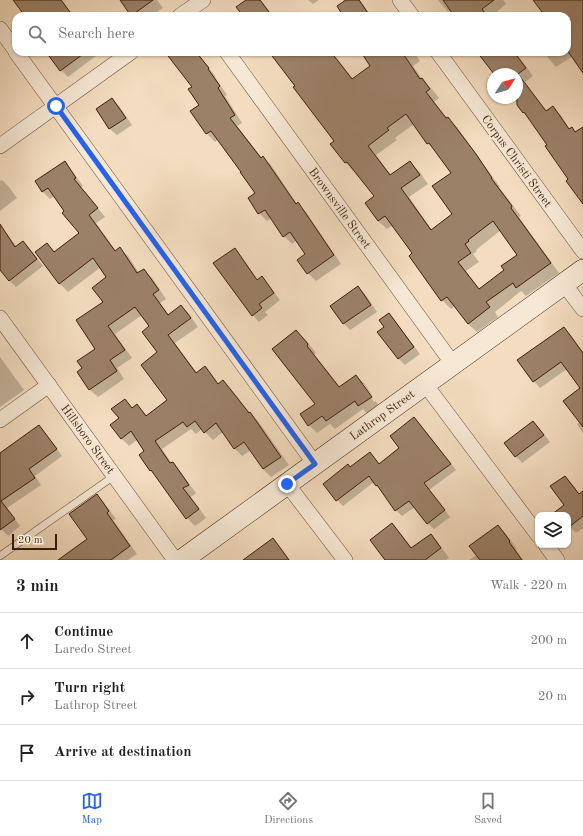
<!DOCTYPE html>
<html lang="en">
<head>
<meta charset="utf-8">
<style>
  body { margin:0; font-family:"Old Standard TT",serif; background:#f2f2f2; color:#222 }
  .controls { position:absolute; right:12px; bottom:12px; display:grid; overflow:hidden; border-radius:8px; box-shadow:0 1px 3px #0004 }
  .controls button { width:36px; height:36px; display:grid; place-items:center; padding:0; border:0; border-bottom:1px solid #e0e0e0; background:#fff; color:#222; font:20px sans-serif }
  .compass { position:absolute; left:487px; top:68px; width:36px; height:36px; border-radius:50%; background:#fff; box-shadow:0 1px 3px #0004; rotate:54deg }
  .scale { position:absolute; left:12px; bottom:10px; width:45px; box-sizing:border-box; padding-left:4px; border:2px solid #3e1f0b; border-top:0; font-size:11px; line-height:14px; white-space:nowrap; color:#3e1f0b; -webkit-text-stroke:3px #f7e8d5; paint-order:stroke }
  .stop { position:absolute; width:12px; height:12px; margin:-9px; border:3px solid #2563eb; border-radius:50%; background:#fff }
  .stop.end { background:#2563eb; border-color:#fff; box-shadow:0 1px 4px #0008 }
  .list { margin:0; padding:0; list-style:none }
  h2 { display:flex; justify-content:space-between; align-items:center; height:52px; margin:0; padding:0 16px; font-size:17px }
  h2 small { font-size:13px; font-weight:400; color:#767676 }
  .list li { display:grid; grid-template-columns:26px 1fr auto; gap:12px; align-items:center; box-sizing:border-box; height:56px; padding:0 16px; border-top:1px solid #e0e0e0 }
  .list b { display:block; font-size:15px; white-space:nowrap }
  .list p { margin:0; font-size:13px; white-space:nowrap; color:#767676 }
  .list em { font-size:13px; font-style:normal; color:#767676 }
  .icon { flex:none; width:22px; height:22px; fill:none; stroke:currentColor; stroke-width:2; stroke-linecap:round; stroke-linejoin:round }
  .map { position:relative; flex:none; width:583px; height:560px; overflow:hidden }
  .search { position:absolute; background:#fff; box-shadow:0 1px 3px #0004; left:12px; right:12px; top:12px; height:44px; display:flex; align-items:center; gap:10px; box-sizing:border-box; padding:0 14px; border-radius:12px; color:#767676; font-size:15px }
  .sheet { height:220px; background:#fff }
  nav { display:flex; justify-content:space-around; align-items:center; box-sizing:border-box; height:56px; border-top:1px solid #e0e0e0; background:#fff; font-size:11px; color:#767676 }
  nav a { display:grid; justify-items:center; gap:2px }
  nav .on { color:#2563eb }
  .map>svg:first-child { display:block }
</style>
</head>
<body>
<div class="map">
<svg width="583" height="560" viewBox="0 0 583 560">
  <rect width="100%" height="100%" fill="#f3dcbf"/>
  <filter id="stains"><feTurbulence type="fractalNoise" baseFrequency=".005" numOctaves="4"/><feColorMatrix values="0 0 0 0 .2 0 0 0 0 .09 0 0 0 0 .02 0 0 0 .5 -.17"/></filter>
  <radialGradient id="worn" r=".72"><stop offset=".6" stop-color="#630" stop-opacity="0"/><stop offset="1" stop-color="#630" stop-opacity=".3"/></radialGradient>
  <g fill="#0003" fill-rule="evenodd">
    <polygon points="14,0 62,0 73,16 32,16"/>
    <polygon points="121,0 157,0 163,8 151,16 132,16"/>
    <polygon points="247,0 261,0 273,16 244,16"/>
    <polygon points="308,0 319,0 313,4"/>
    <polygon points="343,0 360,0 371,16 345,16 344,2"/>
    <polygon points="438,0 503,0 506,4 492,16 455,16 451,10 448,12"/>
    <polygon points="535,0 583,0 583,71 573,56 556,67 549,59 544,52 567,52 567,16 546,16"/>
    <polygon points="47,52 101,52 68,77 61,70"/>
    <polygon points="174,52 197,52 216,77 215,77 227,95 225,96 242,123 237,126 262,158 263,157 271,165 297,204 306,212 341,264 316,281 308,273 307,254 297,240 292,244 284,236 272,218 267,221 259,213 257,194 218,139 215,142 207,134 191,111 200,105 193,87"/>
    <path d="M275,52h55l9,9 14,18 19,-13 -10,-14h52l6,9 -7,5 9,13 9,9 8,10 -5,4 13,16 10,9 27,38 16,22h-1l22,29 -2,1 40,56 -33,23 -5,-5 -26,21 3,5 -21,15 -9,-8 -13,-18 -4,3 -9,-9 -32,-44 3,-2 -20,-29 -6,4 -9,-8 -3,-25 -20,-24 -9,-9 -14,-19 4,-3 -40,-55zM414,124l14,19 8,9 17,21 1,41 -22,16 -23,-33 19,-13 -9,-13 -9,-8 -18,13 -16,-21 21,-15 -2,-2zM501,230l17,25 -13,15 -25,20 -14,-19 13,-9 -6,-8 4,-3 -1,-1z"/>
    <polygon points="477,52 515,52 533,76 525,82 547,112 553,108 561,115 570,130 576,133 583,128 583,201 548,145 528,117 523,112 513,98 517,98 517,74 495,74"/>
    <polygon points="112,99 119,106 132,125 117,135 110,129 97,109"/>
    <polygon points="65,163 72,171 83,186 81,187 105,217 96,223 116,251 120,249 128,256 139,273 144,270 152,278 166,299 160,303 169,315 181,307 189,314 198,327 175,343 197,373 205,368 212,375 219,385 223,382 231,389 250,413 258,421 289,465 271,477 263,469 251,450 242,456 234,448 223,432 213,440 202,429 196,434 191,429 162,449 172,464 173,463 180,471 196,493 191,497 206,518 195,526 187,518 138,439 129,446 121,438 120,419 125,400 133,409 137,405 147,416 168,401 158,353 151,327 142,315 115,334 132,358 117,368 124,379 98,397 90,390 78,372 83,368 97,349 108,277 101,267 68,292 60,284 36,252 47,244 55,252 80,233 55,196 50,199 42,191"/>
    <polygon points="2,180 9,187 17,198 0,211 0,181"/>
    <polygon points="2,229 8,235 17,247 23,242 30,249 43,266 16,287 9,280 0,268 0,230"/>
    <polygon points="234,250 241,256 258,280 262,278 268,284 280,300 265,312 268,315 259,322 253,315"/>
    <polygon points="358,287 365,294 377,312 350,330 344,324 331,306"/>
    <polygon points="389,314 395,321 420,354 405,365 399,359 379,332 385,327"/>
    <polygon points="564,328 570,334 583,352 583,370 567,369 540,388 534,381"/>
    <path d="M296,331l9,8 11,14 -2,1 26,33 16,-11 9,8 14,22 -12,8 -4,-5 -28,20 -5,-5 -13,9 -8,-8 7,-21zM362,384h2l12,17 -2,1z"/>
    <polygon points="0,357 24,390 0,407"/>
    <polygon points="583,387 583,433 577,424 580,422"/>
    <polygon points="414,418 420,424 456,470 429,490 450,517 434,529 428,523 415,507 402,516 396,510 383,492 374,482 343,506 337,500 350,468 370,453 380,464 401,448"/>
    <polygon points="533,422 540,429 550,442 522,463 516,456"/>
    <polygon points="39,426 45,433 62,456 35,476 41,485 7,508 20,526 8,536 0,528 0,454"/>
    <polygon points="565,477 572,484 580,495 583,492 583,528 576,533 568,525 568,515 561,515 565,506"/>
    <polygon points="97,495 104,503 116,519 113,520 137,554 128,560 59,560 88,540"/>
    <polygon points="392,524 398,530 412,548 431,535 437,541 449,558 446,560 387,560"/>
    <polygon points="498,526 506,534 517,549 516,550 523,560 469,560 477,555"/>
    <polygon points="272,539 280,547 290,560 246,560"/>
  </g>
  <g fill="#9c8169" stroke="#3e1f0b" fill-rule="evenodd">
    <polygon points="13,0 61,0 73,16 25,16"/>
    <polygon points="120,0 153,0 131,16"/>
    <polygon points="246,0 260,0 272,16 243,16 236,7"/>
    <polygon points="346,0 359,0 370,16 343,16 337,6"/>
    <polygon points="443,0 494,0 482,9 487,16 454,16"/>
    <polygon points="533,0 583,0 583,73 567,50 567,16 545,16"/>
    <polygon points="46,52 86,52 60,71"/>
    <polygon points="165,52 196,52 209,68 208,69 220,86 218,88 235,115 230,118 261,158 263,156 296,204 298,202 334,255 307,274 297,260 305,254 290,232 283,237 265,210 258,214 248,198 255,193 240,172 241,172 211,131 206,134 190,111 199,105 188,89 192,87"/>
    <path d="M269,52h62l21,27 18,-13 -9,-14h41l18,27 2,-1 8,11 -4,3 20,26 2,-1 28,37 16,24h-1l21,28 -1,2 40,55 -35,25 -3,-5 -27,19 4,5 -22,17 -21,-27 -6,4 -32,-45 3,-3 -27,-37 -7,5 -13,-18 9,-7 -27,-34 -2,1 -15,-19 4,-3 -41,-54 2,-1zM406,114l21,30 2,-1 22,30 -19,13 20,28 -21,16 -30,-42 19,-13 -10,-14 -20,14 -22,-29 21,-16 -2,-2zM493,221l24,34 -16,11 3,4 -25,19 -21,-27 13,-9 -6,-9 4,-3 -1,-1z"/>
    <polygon points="477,52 514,52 526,68 518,74 546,111 553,106 569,129 572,127 575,132 583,127 583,204 566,181 568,179 545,146 547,145 524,112 523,113 517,105 517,74 494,74"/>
    <polygon points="112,98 126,118 109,129 96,109"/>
    <polygon points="65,161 76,178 74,179 98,208 89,215 115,251 120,247 137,273 144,269 159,290 153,294 168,315 181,305 191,318 168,335 196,373 205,366 218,384 223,380 249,413 250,412 281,457 263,469 244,442 234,449 216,423 204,433 195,421 187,427 183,422 155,441 170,463 173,462 189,485 183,488 199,509 186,519 151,470 150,471 139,455 144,451 131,431 121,439 110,425 119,418 111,409 125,399 132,408 137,404 146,416 167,400 141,365 157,352 142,332 149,326 135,307 108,326 125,350 110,360 117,371 89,390 77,372 82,368 77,361 95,349 76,320 103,302 92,288 106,277 93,258 59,284 35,252 47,243 54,252 79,233 62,213 64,211 48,188 42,192 35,181"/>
    <polygon points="0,224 15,247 23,241 37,259 9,281 0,270"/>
    <polygon points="235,248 257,280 262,276 274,293 259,304 262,308 252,316 213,263"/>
    <polygon points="358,286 371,305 343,324 330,306"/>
    <polygon points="389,313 414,347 398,359 377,332 384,327 379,320"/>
    <polygon points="564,327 583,353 583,427 563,401 580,388 561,362 533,382 517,360"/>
    <polygon points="296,330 308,344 307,346 339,387 356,375 372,397 358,406 355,401 326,421 322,416 308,426 300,414 315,404 272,349"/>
    <polygon points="414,417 451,464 424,483 445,510 427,524 409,501 395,511 377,485 376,486 369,476 336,501 323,484 348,464 350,467 370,452 379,464 399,448 390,436"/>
    <polygon points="533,421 544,435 515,457 504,443"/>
    <polygon points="39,425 57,449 29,469 35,478 1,501 15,519 0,530 0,453"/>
    <polygon points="565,476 579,494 583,491 583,516 568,528 568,515 551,515 564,505 550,486"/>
    <polygon points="97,494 109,511 107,513 130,546 111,560 58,560 87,539 69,514"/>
    <polygon points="392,523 411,548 431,534 441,548 425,560 385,560 370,540"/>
    <polygon points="498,525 510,541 509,542 522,560 480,560 469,546"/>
    <polygon points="273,538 289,560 243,560"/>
  </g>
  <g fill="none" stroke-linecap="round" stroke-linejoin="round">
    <defs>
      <polyline id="lane" points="0,556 114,476"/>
      <g id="street">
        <polyline points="400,0 412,16"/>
        <polyline points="180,16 203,0"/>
        <polyline points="0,29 16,51"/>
        <polyline points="16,52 315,464"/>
        <polyline points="227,52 453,364"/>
        <polyline points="438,52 583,251"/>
        <polyline points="0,146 131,52"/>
        <polyline points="564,284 583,309"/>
        <polyline points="0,318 175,560"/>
        <polyline points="425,384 538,535"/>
        <polyline points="0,420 49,385"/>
        <polyline points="287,484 345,560"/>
        <polyline points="546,545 557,560"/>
      </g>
      <polyline id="secondary" points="182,560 583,270"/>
    </defs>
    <use href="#lane" stroke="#6b4e38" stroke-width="8"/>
    <use href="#street" stroke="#6b4e38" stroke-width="16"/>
    <use href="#secondary" stroke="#3e1f0b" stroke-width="22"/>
    <use href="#lane" stroke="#f7e8d5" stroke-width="7"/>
    <use href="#street" stroke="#f7e8d5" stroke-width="15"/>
    <use href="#secondary" stroke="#f7e8d5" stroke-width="21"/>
  </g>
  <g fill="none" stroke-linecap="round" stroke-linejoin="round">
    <polyline stroke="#2563eb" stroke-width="5" points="56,106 315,464 287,484"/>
  </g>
  <g text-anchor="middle" stroke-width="3" stroke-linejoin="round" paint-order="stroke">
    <g font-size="12" fill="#3e1f0b" stroke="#f7e8d5">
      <text transform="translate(517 161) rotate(54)" y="4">Corpus Christi Street</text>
      <text transform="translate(340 208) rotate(54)" y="4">Brownsville Street</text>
      <text transform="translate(382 415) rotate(-36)" y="4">Lathrop Street</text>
      <text transform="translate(88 439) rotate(54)" y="4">Hillsboro Street</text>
    </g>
  </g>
  <rect width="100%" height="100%" filter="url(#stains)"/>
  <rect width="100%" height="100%" fill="url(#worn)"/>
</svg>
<div class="controls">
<button><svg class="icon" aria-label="layers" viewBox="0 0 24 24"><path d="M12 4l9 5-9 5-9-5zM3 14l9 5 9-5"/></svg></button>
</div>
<svg class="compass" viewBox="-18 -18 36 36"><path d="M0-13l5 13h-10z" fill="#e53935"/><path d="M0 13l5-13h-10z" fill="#767676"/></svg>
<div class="scale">20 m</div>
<div class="stop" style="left:56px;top:106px"></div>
<div class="stop end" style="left:287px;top:484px"></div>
<div class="search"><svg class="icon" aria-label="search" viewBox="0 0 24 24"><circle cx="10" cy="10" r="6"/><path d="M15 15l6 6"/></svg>Search here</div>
</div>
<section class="sheet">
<h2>3 min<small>Walk · 220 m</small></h2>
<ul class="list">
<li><svg class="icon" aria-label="ahead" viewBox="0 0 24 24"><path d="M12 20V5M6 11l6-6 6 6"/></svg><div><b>Continue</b><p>Laredo Street</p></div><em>200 m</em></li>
<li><svg class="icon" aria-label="right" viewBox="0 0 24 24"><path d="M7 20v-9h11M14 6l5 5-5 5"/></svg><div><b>Turn right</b><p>Lathrop Street</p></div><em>20 m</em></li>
<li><svg class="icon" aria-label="arrive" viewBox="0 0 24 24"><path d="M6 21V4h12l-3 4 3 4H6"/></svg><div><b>Arrive at destination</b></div></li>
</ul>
</section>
<nav>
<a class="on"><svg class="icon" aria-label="map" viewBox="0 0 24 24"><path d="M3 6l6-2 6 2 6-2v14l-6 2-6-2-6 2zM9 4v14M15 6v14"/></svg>Map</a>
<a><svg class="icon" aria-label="directions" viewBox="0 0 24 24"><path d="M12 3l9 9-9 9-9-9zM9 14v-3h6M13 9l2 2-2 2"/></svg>Directions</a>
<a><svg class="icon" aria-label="saved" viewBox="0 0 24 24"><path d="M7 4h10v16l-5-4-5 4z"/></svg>Saved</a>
</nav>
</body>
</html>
